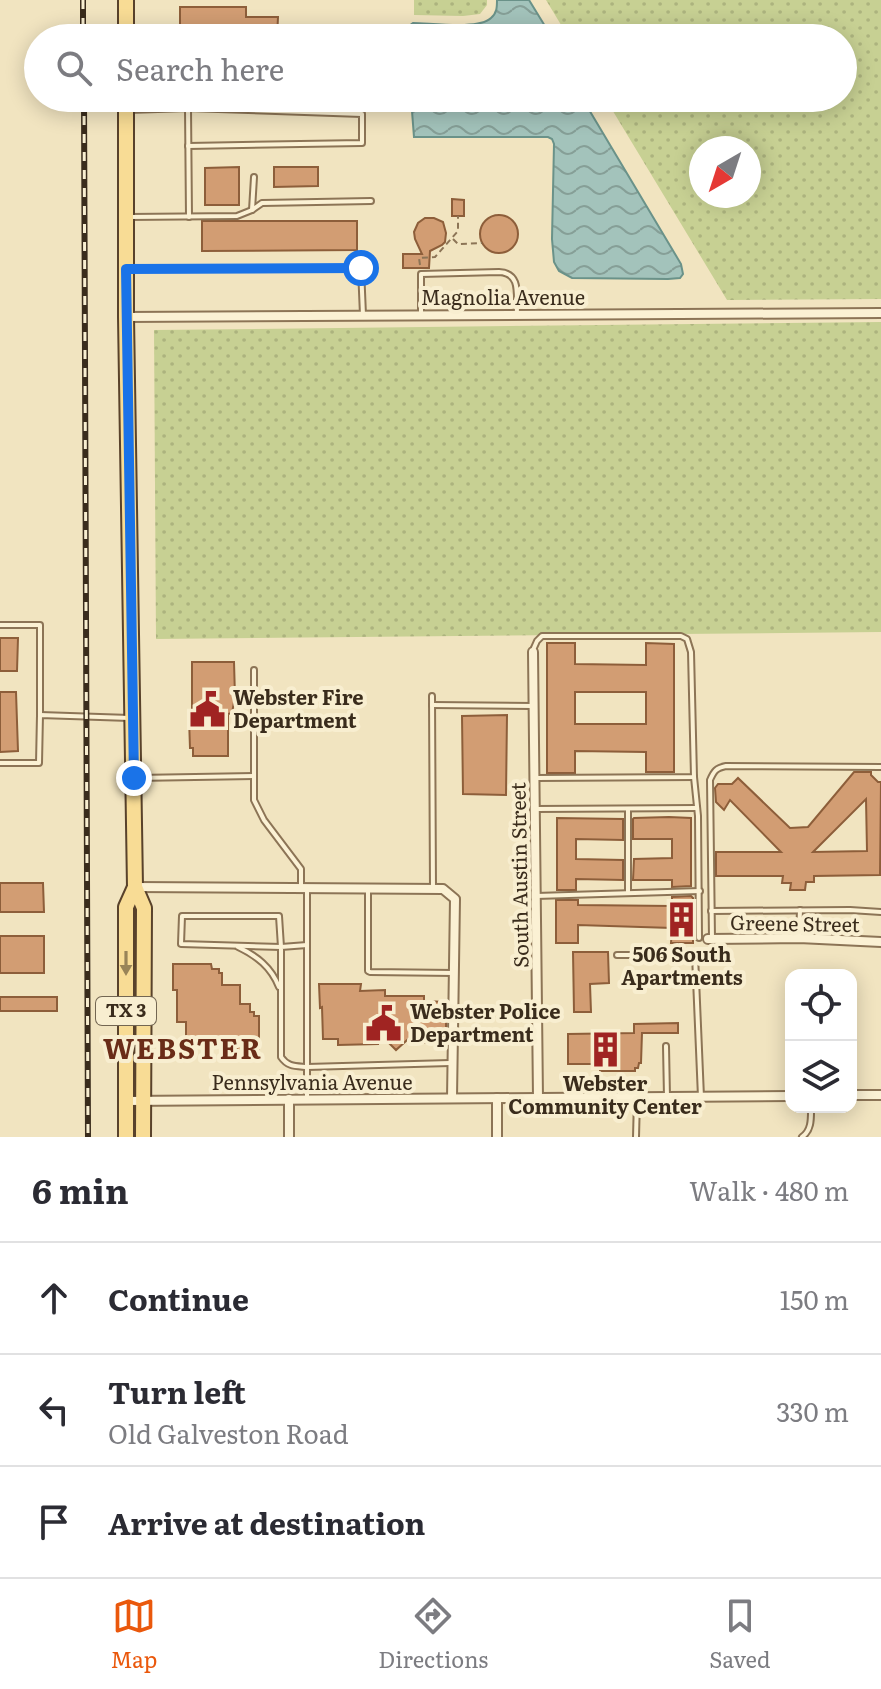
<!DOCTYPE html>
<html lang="en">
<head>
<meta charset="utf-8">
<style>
  body { margin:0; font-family:Literata,serif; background:#f2f2f3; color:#2b2b33 }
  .controls { position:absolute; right:24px; bottom:24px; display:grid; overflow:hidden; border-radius:16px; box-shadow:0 4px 20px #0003 }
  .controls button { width:72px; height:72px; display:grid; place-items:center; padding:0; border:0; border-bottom:2px solid #e1e1e2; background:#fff; color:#2b2b33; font:40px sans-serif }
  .compass { position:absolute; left:689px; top:136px; width:72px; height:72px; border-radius:50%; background:#fff; box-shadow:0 4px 20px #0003; rotate:219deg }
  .stop { position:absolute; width:24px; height:24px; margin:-18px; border:6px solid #1a73e8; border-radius:50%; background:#fff }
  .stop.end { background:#1a73e8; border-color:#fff; box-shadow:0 2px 8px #0008 }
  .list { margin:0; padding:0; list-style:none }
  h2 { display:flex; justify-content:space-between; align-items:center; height:104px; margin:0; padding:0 32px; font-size:34px }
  h2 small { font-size:26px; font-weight:400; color:#7c7c81 }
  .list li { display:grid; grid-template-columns:52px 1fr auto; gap:24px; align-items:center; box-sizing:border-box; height:112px; padding:0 32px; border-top:2px solid #e1e1e2 }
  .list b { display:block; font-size:30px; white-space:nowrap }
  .list p { margin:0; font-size:26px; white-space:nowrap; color:#7c7c81 }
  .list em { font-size:26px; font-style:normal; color:#7c7c81 }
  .icon { flex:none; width:44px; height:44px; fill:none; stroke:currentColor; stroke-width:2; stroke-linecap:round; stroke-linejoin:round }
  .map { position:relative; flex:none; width:881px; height:1137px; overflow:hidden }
  .search { position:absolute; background:#fff; box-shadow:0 4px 20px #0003; left:24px; right:24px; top:24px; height:88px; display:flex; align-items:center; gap:20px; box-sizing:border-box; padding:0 28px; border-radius:44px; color:#7c7c81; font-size:30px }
  .sheet { height:440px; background:#fff }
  nav { display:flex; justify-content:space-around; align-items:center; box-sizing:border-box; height:112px; border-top:2px solid #e1e1e2; background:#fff; font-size:22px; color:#7c7c81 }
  nav a { display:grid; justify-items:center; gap:4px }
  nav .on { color:#ea580c }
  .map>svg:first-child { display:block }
</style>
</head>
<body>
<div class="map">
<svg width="881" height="1137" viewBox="0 0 881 1137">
  <defs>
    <pattern id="grass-dots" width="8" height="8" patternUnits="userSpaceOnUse" patternTransform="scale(2)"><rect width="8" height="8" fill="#c7d093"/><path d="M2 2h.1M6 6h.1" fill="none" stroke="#acb37e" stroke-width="1.8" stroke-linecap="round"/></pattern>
    <pattern id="water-waves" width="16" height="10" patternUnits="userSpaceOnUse" patternTransform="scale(2)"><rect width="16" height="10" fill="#a3c3bb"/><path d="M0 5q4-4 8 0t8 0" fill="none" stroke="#869f97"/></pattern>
  </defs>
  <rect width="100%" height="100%" fill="#f1e4c0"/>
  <g fill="url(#grass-dots)" fill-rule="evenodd">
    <polygon points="414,0 487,0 487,5 480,14 463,16 414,15"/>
    <path d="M546,0h335v299l-154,1 -122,-202h238v-60h-274zM749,148v48h-48v-48z"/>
    <polygon points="881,322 881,632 156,639 154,330"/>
  </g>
  <g fill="url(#water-waves)" stroke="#6a9289" stroke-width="2">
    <path d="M497,0h32l16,26 2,12h-137l-1,-12 4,-3c17,0 66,7 78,-5 6,-5 6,-11 6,-18z"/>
    <polygon points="411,98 582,98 681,264 683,274 680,278 668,279 572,278 559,271 554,262 552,239 554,144 552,139 548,137 414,137"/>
  </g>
  <g fill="#d29d73" stroke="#8d5e3a" stroke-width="2" fill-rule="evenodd">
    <polygon points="180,7 246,7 246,17 278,17 277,38 199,38 199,26 180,26"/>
    <polygon points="239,167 239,205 205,205 205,168"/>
    <polygon points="274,167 318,167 318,186 274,187"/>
    <polygon points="452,199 464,200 464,216 452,216"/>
    <circle cx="499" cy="234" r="19"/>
    <polygon points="425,218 434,218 443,222 446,233 445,242 442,245 430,251 429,268 403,268 403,254 422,254 415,239 414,232 418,223"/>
    <polygon points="202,221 357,221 357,250 202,251"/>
    <polygon points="0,638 18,638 17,671 0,671"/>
    <path d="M547,643h28v21l71,1v-22l28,1v128h-28v-20l-71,-1v22h-28zM575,692h71v32h-71z"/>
    <polygon points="192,662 234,662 235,697 232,713 228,714 228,756 193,756 193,748 190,748 189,718 192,718"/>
    <polygon points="0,692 16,692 18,751 0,752"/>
    <polygon points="507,715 506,795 463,794 462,716"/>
    <path d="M854,772h17v3l7,7h3l-1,93 -66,1v6h-8l-1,8h-15l1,-7h-9l1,-7h-67v-24h65l-51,-52 -6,10 -8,-8 -1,-14 3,-4h14l6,-6 52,50 18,-1zM866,799l1,52 -54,1z"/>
    <polygon points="669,817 691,818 691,886 672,887 672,880 633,880 634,859 672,858 672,839 633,839 633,819 634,818"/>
    <polygon points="557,818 623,819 623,840 576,839 576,859 623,860 623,880 576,879 576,890 557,890"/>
    <polygon points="0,883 43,883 44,912 0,912"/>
    <polygon points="691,896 693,898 693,943 671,943 672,928 578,925 578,943 556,943 556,900 578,900 578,905 672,906 672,897"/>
    <rect x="0" y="936" width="44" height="37"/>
    <polygon points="573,952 608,952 609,983 590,984 591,1012 574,1012"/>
    <polygon points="173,964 211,964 212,969 219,969 219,973 222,973 222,985 240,985 240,1004 250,1004 250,1012 254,1012 254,1016 259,1016 259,1051 237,1051 237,1047 205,1047 205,1039 186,1039 186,1022 177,1022 177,990 173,990"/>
    <polygon points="319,984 361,984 360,991 385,990 385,996 424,996 424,1001 446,1002 446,1042 416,1043 416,1032 396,1050 377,1031 378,1044 338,1045 338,1039 323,1039 322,1007 320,1008"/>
    <rect x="0" y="997" width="57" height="14"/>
    <polygon points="678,1023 678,1033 642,1033 641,1063 639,1063 638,1068 635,1068 635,1071 600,1071 601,1064 568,1064 568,1034 634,1033 634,1024"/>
  </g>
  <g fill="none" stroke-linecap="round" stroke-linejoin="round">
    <defs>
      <g id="lane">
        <polyline points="128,29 193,33"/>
        <polyline points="188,108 189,217"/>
        <polyline points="128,110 188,108 362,114 362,143 188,146"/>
        <polyline points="252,210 254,177"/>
        <polyline points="129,217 237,216 252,210 262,203 371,201"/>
        <polyline points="131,269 361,268 363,315"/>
        <path d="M421,315v-41l78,-2c23,1 17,24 18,42"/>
        <polyline points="0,625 40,625 40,715"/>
        <polyline points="533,650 537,641 542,636 681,636 687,639 691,652 694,777 536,778"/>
        <polyline points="254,670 254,800 264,820 301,869 301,888"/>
        <polyline points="432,696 433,889"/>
        <polyline points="432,705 533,706"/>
        <polyline points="0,763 39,763 40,715 130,718"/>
        <polyline points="694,777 698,816 699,938"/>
        <polyline points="136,778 254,776"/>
        <polyline points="536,809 697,808"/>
        <polyline points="628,809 628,893"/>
        <polyline points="368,888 368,971 370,972 454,973"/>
        <polyline points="536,896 700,891"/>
        <polyline points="711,911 850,910 881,912"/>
        <polygon points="182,916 279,916 281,947 181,944"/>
        <polyline points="799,936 800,910"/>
        <path d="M712,939l-2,-159c4,-9 6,-12 16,-14l155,1"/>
        <path d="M307,945l-26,2v110c7,10 14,9 26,10l143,-4"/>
        <path d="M238,947c19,9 33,20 41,40"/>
        <polyline points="617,955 695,955 701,1097"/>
        <polyline points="666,1046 667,1097"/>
        <polyline points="307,1099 307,890"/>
        <polyline points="636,1137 637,1099"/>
        <path d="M802,1137c10,-7 9,-19 9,-30"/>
      </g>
      <g id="street">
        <polyline points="126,317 881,313"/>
        <polyline points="533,652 538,1098"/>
        <polyline points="135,887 443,889 455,899 452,1098"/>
        <polyline points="708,939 799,938 881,942"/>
        <polyline points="851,1095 881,1095"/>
        <polyline points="497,1098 497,1137"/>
        <polyline points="289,1099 289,1137"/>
        <polyline points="126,1101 791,1096"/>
      </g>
      <g id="primary">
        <polyline points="126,0 126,38"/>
        <polyline points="126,98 126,317 135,887 144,908 143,1137"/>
        <polyline points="126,1137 126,907 135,887"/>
      </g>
    </defs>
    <use href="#lane" stroke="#8c7456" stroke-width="8"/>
    <use href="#street" stroke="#8c7456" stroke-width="12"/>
    <use href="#primary" stroke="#59422b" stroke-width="18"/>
    <g stroke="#8c7456" stroke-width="2" stroke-dasharray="6 4" stroke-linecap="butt">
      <polyline points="453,239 458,244 482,243"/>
      <polyline points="420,265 419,258 435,257 458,231 458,216"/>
    </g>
    <use href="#lane" stroke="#fbf1d4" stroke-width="4"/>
    <use href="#street" stroke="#fbf1d4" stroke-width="8"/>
    <use href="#primary" stroke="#f8dc95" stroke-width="14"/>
    <defs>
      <g id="rail">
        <polyline points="83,0 83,38"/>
        <polyline points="84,98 88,1137"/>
      </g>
    </defs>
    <use href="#rail" stroke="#3a2c1c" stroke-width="6"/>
    <use href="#rail" stroke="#f8eed0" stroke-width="3" stroke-dasharray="9" stroke-linecap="butt"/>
  </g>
  <defs><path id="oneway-solid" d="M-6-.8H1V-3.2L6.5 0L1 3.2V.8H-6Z" transform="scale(2)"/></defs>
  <use fill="#998458" href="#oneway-solid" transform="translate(126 963) rotate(90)"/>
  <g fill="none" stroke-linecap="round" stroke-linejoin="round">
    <polyline stroke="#1a73e8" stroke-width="10" points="134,778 126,269 361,268"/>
  </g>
  <defs>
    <symbol id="civic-bare" viewBox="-9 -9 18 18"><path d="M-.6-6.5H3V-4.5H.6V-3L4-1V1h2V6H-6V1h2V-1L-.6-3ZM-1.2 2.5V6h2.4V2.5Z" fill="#a02422" stroke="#f8eed0" stroke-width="2.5" paint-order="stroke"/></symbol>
    <symbol id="building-bare" viewBox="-9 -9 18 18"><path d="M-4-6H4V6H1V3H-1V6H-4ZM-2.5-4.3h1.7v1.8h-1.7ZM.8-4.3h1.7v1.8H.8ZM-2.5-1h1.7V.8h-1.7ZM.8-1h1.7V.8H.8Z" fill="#a02422" stroke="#f8eed0" stroke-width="2.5" paint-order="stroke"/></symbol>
  </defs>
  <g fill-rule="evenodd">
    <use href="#civic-bare" x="182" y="684" width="51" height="51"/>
    <use href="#building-bare" x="656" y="894" width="51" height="51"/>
    <use href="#civic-bare" x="358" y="998" width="51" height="51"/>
    <use href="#building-bare" x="580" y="1024" width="51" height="51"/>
  </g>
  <g text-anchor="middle" stroke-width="8" stroke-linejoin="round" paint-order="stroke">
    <rect fill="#f8eed0" stroke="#736652" stroke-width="2" x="96" y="997" width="60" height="28" rx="6"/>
    <g font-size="18" font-weight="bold" fill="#3a2c1c">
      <text x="126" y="1017">TX 3</text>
    </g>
    <g font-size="20" fill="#3a2c1c" stroke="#f8eed0">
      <text x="503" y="305">Magnolia Avenue</text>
      <text transform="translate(520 875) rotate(-91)" y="7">South Austin Street</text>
      <text transform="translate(795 924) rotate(1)" y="7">Greene Street</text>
      <text x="312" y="1090">Pennsylvania Avenue</text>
    </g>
    <g font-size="20" font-weight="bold" fill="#3a2c1c" stroke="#f8eed0" text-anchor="start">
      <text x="233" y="705">Webster Fire<tspan x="233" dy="23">Department</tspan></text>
      <text x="682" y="962" text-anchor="middle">506 South<tspan x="682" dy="23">Apartments</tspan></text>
      <text x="410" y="1019">Webster Police<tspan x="410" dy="23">Department</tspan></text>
      <text x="605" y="1091" text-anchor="middle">Webster<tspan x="605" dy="23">Community Center</tspan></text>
    </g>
    <g font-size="28" font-weight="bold" letter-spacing="2" fill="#6a2c18" stroke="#f8eed0">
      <text x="183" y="1059">WEBSTER</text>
    </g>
  </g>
</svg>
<div class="controls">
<button><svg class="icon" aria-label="locate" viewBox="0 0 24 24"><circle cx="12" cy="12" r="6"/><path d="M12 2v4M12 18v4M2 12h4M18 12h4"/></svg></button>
<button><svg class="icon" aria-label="layers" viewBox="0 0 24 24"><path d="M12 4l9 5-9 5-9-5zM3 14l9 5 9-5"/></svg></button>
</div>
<svg class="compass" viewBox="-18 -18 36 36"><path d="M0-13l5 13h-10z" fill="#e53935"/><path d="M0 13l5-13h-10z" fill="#7c7c81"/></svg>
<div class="stop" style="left:361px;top:268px"></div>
<div class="stop end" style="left:134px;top:778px"></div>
<div class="search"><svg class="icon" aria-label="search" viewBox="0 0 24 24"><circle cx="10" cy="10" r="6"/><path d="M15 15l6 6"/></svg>Search here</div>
</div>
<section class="sheet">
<h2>6 min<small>Walk · 480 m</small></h2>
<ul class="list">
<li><svg class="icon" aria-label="ahead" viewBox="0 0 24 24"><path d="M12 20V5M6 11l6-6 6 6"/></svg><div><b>Continue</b></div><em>150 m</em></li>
<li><svg class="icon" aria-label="left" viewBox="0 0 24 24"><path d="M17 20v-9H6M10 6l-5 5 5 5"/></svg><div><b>Turn left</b><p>Old Galveston Road</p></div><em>330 m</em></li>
<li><svg class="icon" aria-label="arrive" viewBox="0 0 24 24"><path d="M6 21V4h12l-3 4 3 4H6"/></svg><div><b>Arrive at destination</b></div></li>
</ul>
</section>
<nav>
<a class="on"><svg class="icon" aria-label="map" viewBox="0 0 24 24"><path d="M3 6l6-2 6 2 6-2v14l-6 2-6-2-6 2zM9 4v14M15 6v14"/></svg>Map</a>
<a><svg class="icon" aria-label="directions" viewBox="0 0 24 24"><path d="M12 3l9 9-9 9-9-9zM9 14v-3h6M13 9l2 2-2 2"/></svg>Directions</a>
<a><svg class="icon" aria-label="saved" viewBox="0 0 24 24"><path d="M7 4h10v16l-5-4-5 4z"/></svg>Saved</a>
</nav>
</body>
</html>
